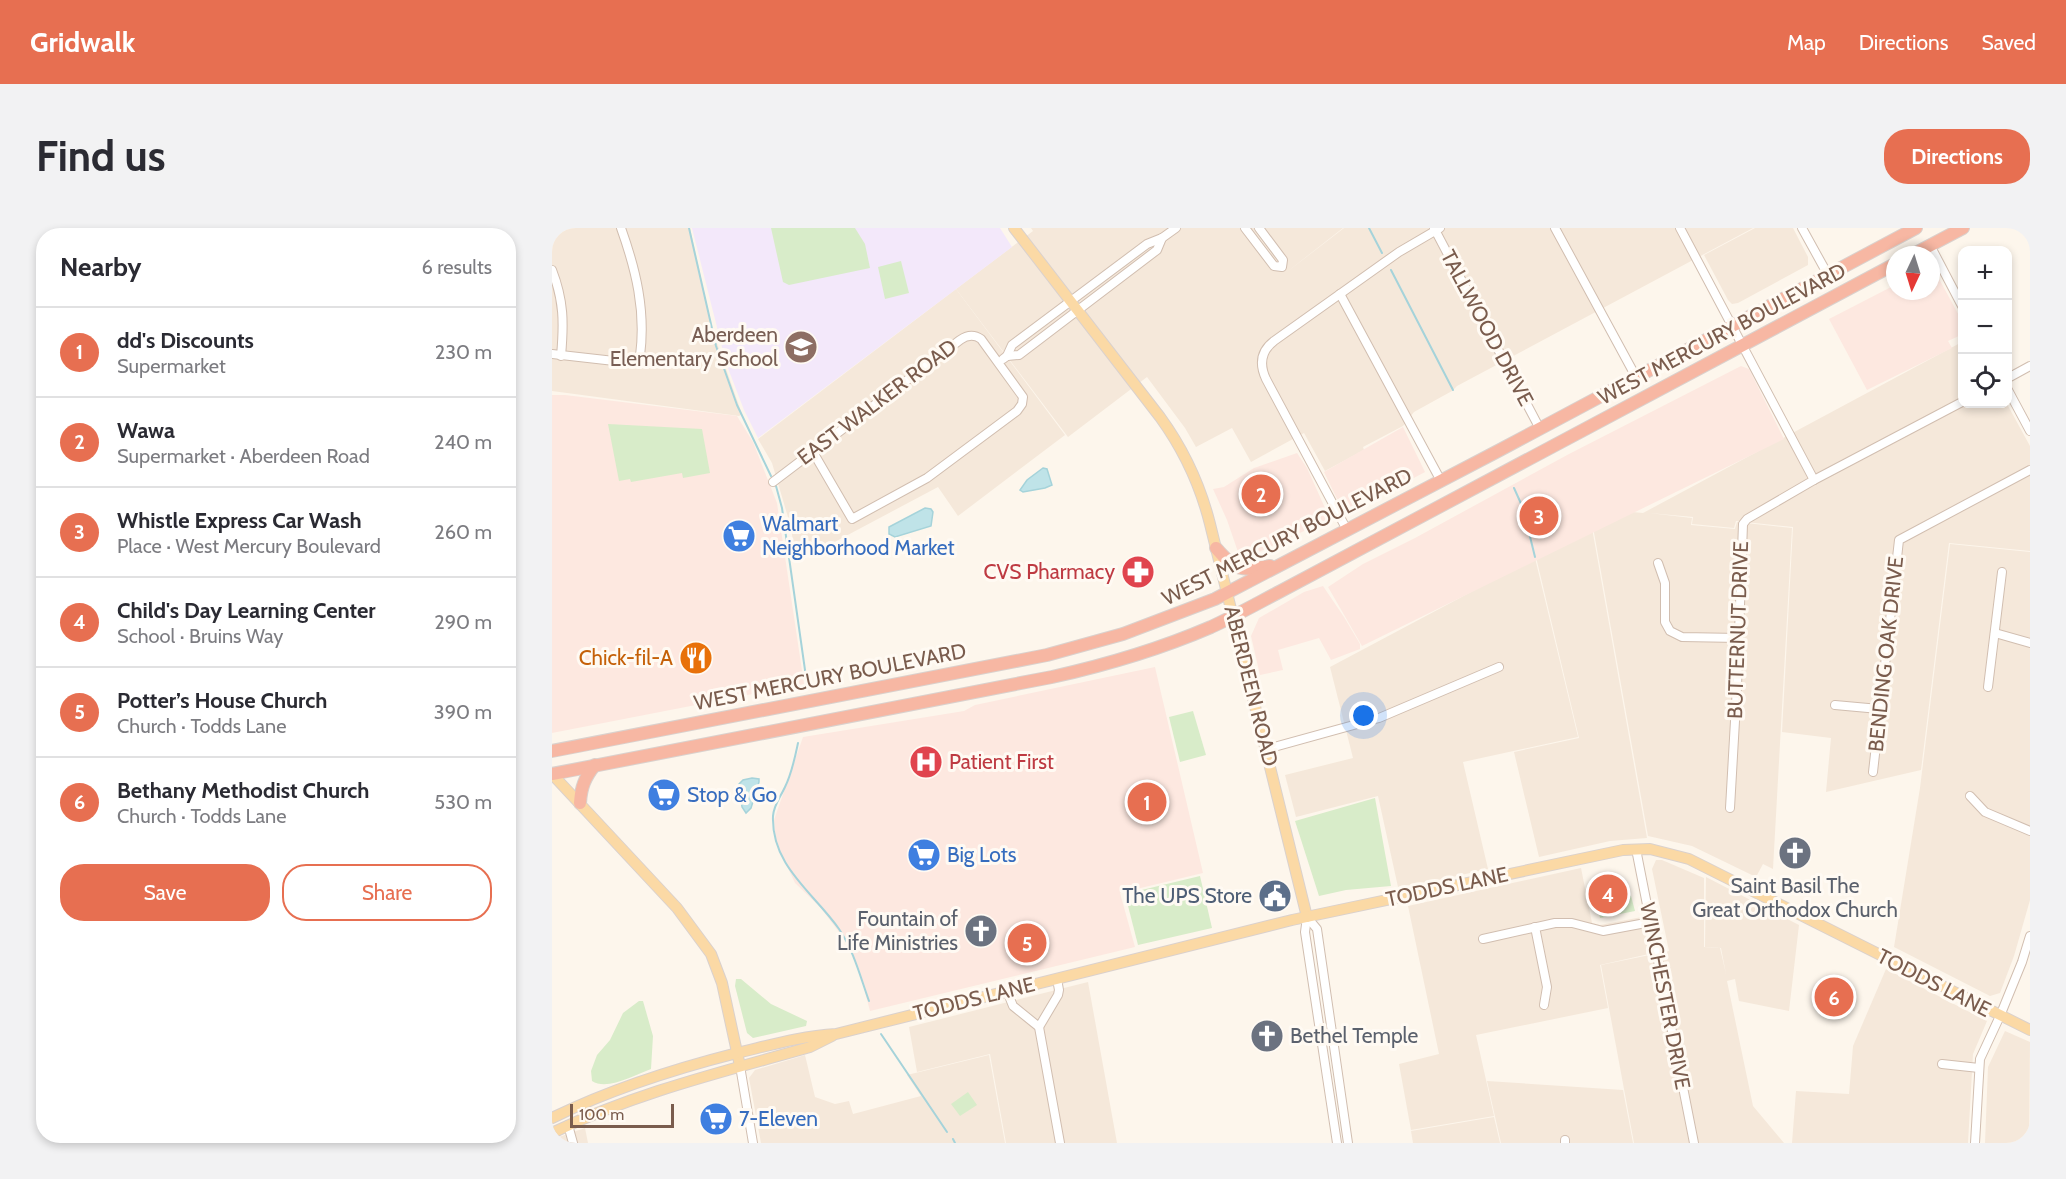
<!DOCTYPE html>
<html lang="en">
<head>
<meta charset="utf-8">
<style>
  body { margin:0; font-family:Cabin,sans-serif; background:#f2f2f3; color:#2b2b33 }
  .controls { position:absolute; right:18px; top:18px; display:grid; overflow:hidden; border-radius:12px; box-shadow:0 3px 9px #0003 }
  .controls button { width:54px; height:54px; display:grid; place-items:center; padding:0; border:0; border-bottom:2px solid #e1e1e2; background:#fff; color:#2b2b33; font:30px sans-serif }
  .compass { position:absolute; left:1334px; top:18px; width:54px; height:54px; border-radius:50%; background:#fff; box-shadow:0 3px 9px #0003; rotate:184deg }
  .scale { position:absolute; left:18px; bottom:15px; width:104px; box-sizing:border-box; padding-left:6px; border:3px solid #7a5c4d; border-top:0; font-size:16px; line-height:21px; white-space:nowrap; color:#7a5c4d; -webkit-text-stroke:4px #fffaf3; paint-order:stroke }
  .you { position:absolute; left:812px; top:488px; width:21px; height:21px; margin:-15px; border:4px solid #fff; border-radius:50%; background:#1a73e8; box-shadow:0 0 0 9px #1a73e833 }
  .badge { display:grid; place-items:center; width:39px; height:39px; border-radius:50%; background:#e76f51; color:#fff; font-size:20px; font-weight:700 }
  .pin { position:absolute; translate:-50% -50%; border:3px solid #fff; box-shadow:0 2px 6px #0006 }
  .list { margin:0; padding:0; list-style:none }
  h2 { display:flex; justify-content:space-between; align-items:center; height:78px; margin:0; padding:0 24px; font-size:26px }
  h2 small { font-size:20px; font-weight:400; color:#7c7c81 }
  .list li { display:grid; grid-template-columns:39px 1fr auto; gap:18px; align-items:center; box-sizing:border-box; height:90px; padding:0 24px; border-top:2px solid #e1e1e2 }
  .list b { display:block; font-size:22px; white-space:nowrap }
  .list p { margin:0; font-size:20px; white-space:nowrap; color:#7c7c81 }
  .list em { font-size:20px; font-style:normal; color:#7c7c81 }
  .actions { display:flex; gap:12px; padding:18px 24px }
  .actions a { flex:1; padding:14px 0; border:2px solid #e76f51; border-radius:24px; text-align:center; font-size:21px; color:#e76f51 }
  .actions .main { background:#e76f51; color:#fff }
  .icon { flex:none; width:33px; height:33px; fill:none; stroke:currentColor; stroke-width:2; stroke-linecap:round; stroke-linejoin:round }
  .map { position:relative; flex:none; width:1478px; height:915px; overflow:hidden; border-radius:24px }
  header { display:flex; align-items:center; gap:36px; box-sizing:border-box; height:84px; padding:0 30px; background:#e76f51; color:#fff }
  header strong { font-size:28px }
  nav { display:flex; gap:33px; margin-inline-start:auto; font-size:21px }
  .intro { display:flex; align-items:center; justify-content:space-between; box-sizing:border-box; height:144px; padding:0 36px }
  h1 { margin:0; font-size:42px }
  .button { padding:15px 27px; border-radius:24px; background:#e76f51; color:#fff; font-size:21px; font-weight:700 }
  main { display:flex; gap:36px; padding:0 36px }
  aside { flex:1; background:#fff; border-radius:24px; box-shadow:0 3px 9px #0003 }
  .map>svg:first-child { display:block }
</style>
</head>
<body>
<header>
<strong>Gridwalk</strong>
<nav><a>Map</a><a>Directions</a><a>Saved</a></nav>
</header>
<div class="intro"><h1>Find us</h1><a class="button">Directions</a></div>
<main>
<aside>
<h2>Nearby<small>6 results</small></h2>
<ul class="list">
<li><span class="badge">1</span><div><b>dd's Discounts</b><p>Supermarket</p></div><em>230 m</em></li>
<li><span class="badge">2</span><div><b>Wawa</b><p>Supermarket · Aberdeen Road</p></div><em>240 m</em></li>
<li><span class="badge">3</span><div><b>Whistle Express Car Wash</b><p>Place · West Mercury Boulevard</p></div><em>260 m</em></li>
<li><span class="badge">4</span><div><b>Child's Day Learning Center</b><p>School · Bruins Way</p></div><em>290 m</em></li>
<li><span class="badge">5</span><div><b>Potter’s House Church</b><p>Church · Todds Lane</p></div><em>390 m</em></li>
<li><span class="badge">6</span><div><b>Bethany Methodist Church</b><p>Church · Todds Lane</p></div><em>530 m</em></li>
</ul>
<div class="actions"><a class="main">Save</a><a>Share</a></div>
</aside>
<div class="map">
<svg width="1478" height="915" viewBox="0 0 1478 915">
  <rect width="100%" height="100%" fill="#fdf6ec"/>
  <g fill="#f5e8da">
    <polygon points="0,0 138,0 161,104 190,186 187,188 0,163"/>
    <polygon points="479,0 791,0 731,47 792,0 1201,0 905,158 900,163 862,184 851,198 811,219 812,222 773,243 752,205 699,234 680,200 644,219 633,200 595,149 516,209 404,61 481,3"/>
    <polygon points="1203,0 1241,0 1256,29 1256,37 1186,75 1180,76 1176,72 1152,27"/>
    <polygon points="404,61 513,207 406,288 386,259 245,334 238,296 220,235 206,211"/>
    <polygon points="1410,114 1410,176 1455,176 1478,218 1478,323 1397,315 1369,542 1274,564 1279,510 1230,504 1241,299 1184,293 1182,300 1140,296 1141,289 1097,285 1140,290 1139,297 1183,301 1185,294 1240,300 1221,641 1211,636 1204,649 1140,618 1096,608 1041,299 1070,283 1091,285"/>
    <polygon points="1040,300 1095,610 1058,613 987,629 962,524 1027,510 984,329"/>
    <polygon points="1398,316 1478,324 1478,672 1462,728 1448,765 1438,768 1342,719 1368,560"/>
    <polygon points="983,330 1026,509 911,534 936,641 891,651 846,659 826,568 744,589 733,547 801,530 778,439"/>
    <polygon points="1104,632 1110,632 1152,650 1152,719 1168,720 1174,746 1169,720 1153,719 1154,649 1247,697 1237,783 1187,773 1183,751 1175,753 1201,878 1232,915 1082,915 1049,737 1117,723 1100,641"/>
    <polygon points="1029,640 1040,695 1048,697 1090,689 1097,726 1048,737 1056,780 924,807 942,888 859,902 847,836 887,826 856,678"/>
    <polygon points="1334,741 1435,793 1421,826 1416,915 1240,915 1244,863 1297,866 1301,818"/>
    <polygon points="536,754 565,915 454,915 438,826 365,844 357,799"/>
    <polygon points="1453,803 1478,814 1477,915 1433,915 1436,839"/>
    <polygon points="253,827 263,869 283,876 297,873 301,886 369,868 355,847 437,827 453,915 209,915 197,850 203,842"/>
    <polygon points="935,853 1071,862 1081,915 949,915"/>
    <polygon points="942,889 948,915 861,915 859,903"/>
    <polygon points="33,900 36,915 0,915 1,911"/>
  </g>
  <g fill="#fde8e0">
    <polygon points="1380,38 1410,93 1409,107 1396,113 1400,120 1315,162 1277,91 1343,57 1343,63 1379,63"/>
    <polygon points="1189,138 1197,141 1232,211 810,418 776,359 811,336 863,310 1017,226"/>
    <polygon points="0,167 13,167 185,188 201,214 225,275 252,456 0,505"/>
    <polygon points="851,199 873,244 798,284 789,279 772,244"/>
    <polygon points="745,225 755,240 778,291 696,329 686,324 675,292 661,261 672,259 702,240"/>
    <polygon points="771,358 792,389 808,416 808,421 779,432 767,410 726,422 731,442 708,447 699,408 707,390 752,364"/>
    <polygon points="603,439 651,645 568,665 583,719 318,783 307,741 293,712 268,679 243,655 224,615 222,592 251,509 412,483 423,477"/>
  </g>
  <polygon fill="#f3e8fa" points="140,0 448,0 460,19 206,210 192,182 174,135"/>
  <g fill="#d8ecc9">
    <polygon points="219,0 303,0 313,16 318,40 237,57 231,54"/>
    <polygon points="349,33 357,65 333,71 326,39"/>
    <polygon points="56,196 150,201 158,245 131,250 130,245 79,254 78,251 67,253"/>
    <polygon points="641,483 654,527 628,534 617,489"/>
    <polygon points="823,570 839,658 794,662 767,668 743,593"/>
    <polygon points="648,648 660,700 586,717 573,666"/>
    <polygon points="1079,668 1083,683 1048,690 1045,675"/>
    <polygon points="184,751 189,751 219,776 255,793 254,798 201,810 195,805 183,758"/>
    <path d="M87,773h4l10,35 -2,33c-16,6 -44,22 -59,12l-1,-10 6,-16 13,-15 13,-27z"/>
    <polygon points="416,864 425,877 408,888 399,876"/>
  </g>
  <g fill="#bfe3e8" stroke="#a5d3da" stroke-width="1.5">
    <polygon points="491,240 495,241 500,257 493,260 471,264 468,262 475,252"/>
    <polygon points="373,280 379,281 381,284 379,298 343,309 337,306 337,299"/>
    <polygon points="200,550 207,551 207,554 199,580 194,585 190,579 187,556 191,552"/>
  </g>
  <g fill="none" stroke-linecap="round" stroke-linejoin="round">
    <g stroke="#a5d3da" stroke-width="2">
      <polyline points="137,0 164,118 185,177 219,248"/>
      <polyline points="817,0 830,25"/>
      <polyline points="839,42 901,162"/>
      <polyline points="224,258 230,280 254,449"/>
      <polyline points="962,260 971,280 983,329"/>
      <path d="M246,515c-3,14 -6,30 -13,44 -5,11 -11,17 -12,29 -2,50 41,77 66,113 15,22 21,47 30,72"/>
      <polyline points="329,806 395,904"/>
      <polyline points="401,911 403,915"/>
    </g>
    <defs>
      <g id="minor">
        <polyline points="693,0 722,38 730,39 731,32 707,0"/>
        <polyline points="882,0 988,201"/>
        <polyline points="1003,0 1084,149"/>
        <polyline points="1128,0 1262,252"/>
        <polyline points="1250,0 1276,47"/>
        <polyline points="1378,17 1410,78"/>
        <path d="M0,42c12,31 12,53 9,86"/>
        <polyline points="788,66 889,253"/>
        <path d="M0,126l80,9 5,-2 3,-5c6,-45 -4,-86 -19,-128"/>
        <polyline points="455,128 460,117 595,16 610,10 624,0"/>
        <polyline points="451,131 455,128 467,127 605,22 610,10"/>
        <polyline points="1456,150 1478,138"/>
        <polyline points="1456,162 1478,203"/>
        <path d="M221,254l187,-142c7,-5 14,-6 21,-1l42,58 -1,7 -5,7 -90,67 -75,41 -39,-67"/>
        <path d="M795,302l-81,-151c-7,-15 -5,-28 8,-38l125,-89 41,-24"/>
        <polyline points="1106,335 1113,355 1113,394 1118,403 1130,409 1187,410"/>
        <polyline points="1443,405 1478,415"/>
        <polyline points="1436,459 1450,344"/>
        <polyline points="1283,477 1327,481"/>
        <polyline points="715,521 827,490 947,439"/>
        <polyline points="1321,544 1347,312 1478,242"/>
        <polyline points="1418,568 1433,584 1478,603"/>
        <polyline points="1178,580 1185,458 1191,296 1195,291 1262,252 1410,174"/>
        <polyline points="1084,621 1142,915"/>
        <polyline points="755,689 765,701 796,915"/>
        <polyline points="755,689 753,704 785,915"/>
        <polyline points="983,699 995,759 992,777"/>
        <polyline points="931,711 1003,695 1020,695 1051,703 1099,694"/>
        <polyline points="455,763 461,778 487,799 508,915"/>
        <polyline points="487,799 506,767 507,762 505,751"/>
        <polyline points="1390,836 1427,840"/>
        <polyline points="188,838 201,915"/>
        <polyline points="16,897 21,915"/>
        <polyline points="1013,912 1013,915"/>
        <polyline points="1423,915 1428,831 1448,788 1470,734 1478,708"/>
      </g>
      <g id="major">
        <path d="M462,0l146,189c24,33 40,67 50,107l97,393"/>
        <polyline points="0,546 125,680 159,726 170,755 188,838"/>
        <path d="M0,890c59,-29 122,-49 185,-65 34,-8 64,-17 99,-19l456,-114 331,-70 27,-1 39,10 341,171"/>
        <path d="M0,905c83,-40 170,-61 258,-86l22,-11"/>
      </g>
      <g id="highway">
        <polyline points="1360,27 1411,0"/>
        <path d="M664,320c20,23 24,23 54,18"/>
        <polyline points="0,523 495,427 571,406 663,371 946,223 1364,0"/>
        <path d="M0,546l500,-97c54,-12 108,-28 159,-50 24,-11 47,-24 70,-36l614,-327"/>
        <path d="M28,575c1,-16 5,-26 15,-38"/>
      </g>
    </defs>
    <use href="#minor" stroke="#d1beb0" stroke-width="10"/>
    <use href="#major" stroke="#dad1cd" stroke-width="12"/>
    <use href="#highway" stroke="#dad1cd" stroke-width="14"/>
    <use href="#minor" stroke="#fff" stroke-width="8"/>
    <use href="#major" stroke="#fbd9a5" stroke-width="10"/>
    <use href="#highway" stroke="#f7b7a3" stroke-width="12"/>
  </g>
  <defs>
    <symbol id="school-disc" viewBox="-11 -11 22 22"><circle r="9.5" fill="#8d6e63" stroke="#fffaf3"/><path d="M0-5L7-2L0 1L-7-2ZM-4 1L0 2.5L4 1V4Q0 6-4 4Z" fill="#fff"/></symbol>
    <symbol id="supermarket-disc" viewBox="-11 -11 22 22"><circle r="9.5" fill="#3f7fe0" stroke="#fffaf3"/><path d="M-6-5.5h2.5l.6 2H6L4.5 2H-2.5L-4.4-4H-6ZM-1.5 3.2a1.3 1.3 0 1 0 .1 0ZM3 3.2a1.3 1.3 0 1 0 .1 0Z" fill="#fff"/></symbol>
    <symbol id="pharmacy-disc" viewBox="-11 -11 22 22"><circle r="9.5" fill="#e0444e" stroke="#fffaf3"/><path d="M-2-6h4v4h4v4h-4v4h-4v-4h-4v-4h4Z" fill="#fff"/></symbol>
    <symbol id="restaurant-disc" viewBox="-11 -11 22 22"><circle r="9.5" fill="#e8710a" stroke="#fffaf3"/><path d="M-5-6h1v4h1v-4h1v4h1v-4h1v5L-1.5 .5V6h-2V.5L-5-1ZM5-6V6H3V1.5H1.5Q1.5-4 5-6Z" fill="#fff"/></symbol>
    <symbol id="hospital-disc" viewBox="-11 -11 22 22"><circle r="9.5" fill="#e0444e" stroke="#fffaf3"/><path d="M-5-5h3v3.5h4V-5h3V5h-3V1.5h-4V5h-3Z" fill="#fff"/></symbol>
    <symbol id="church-disc" viewBox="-11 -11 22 22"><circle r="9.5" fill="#6b7280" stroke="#fffaf3"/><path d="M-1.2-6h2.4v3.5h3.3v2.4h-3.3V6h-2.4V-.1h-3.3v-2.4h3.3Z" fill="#fff"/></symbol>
    <symbol id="civic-disc" viewBox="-11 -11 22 22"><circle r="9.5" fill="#5c6f8a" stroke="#fffaf3"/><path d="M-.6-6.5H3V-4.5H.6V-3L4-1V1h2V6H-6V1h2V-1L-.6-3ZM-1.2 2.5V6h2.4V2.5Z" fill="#fff"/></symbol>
  </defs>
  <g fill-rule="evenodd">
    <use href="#school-disc" x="230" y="100" width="38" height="38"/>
    <use href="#supermarket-disc" x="168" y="289" width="38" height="38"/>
    <use href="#pharmacy-disc" x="567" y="325" width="38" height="38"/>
    <use href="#restaurant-disc" x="125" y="411" width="38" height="38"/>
    <use href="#hospital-disc" x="355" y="515" width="38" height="38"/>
    <use href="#supermarket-disc" x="93" y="548" width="38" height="38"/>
    <use href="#church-disc" x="1224" y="606" width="38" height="38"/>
    <use href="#supermarket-disc" x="353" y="608" width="38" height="38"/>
    <use href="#civic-disc" x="704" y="649" width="38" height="38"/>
    <use href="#church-disc" x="410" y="684" width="38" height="38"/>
    <use href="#church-disc" x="696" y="789" width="38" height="38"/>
    <use href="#supermarket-disc" x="145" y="872" width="38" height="38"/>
  </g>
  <g text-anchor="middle" stroke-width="6" stroke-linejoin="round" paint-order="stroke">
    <g font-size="21" fill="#7a5c4d" stroke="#fffaf3">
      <text transform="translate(935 100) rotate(62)" y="7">TALLWOOD DRIVE</text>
      <text transform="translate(1170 106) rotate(-28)" y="7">WEST MERCURY BOULEVARD</text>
      <text transform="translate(325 174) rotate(-37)" y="7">EAST WALKER ROAD</text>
      <text transform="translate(735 309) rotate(-27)" y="7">WEST MERCURY BOULEVARD</text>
      <text transform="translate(1186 402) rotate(-88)" y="7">BUTTERNUT DRIVE</text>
      <text transform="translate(1334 426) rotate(-84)" y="7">BENDING OAK DRIVE</text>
      <text transform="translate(278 449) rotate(-11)" y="7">WEST MERCURY BOULEVARD</text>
      <text transform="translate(699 458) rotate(76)" y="7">ABERDEEN ROAD</text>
      <text transform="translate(895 659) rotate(-12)" y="7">TODDS LANE</text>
      <text transform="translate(1382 755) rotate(27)" y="7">TODDS LANE</text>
      <text transform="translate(1113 768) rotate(79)" y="7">WINCHESTER DRIVE</text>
      <text transform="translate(422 771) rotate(-14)" y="7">TODDS LANE</text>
    </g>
    <g font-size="21" fill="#785e54" stroke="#fffaf3" text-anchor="end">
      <text x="226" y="114">Aberdeen<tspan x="226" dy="24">Elementary School</tspan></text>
    </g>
    <g font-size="21" fill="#366cbe" stroke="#fffaf3" text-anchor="start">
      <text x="210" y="303">Walmart<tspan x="210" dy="24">Neighborhood Market</tspan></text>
      <text x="135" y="574">Stop &amp; Go</text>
      <text x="395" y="634">Big Lots</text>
      <text x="187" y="898">7-Eleven</text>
    </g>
    <g font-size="21" fill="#be3a42" stroke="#fffaf3" text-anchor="end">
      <text x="563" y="351">CVS Pharmacy</text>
      <text x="397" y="541" text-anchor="start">Patient First</text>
    </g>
    <g font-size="21" fill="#c56008" stroke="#fffaf3" text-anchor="end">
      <text x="121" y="437">Chick-fil-A</text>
    </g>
    <g font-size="21" fill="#5b616d" stroke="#fffaf3">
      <text x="1243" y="665">Saint Basil The<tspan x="1243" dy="24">Great Orthodox Church</tspan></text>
      <text x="406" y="698" text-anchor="end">Fountain of<tspan x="406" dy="24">Life Ministries</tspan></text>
      <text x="738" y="815" text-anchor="start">Bethel Temple</text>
    </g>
    <g font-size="21" fill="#4e5e75" stroke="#fffaf3" text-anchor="end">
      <text x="700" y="675">The UPS Store</text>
    </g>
  </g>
</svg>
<div class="controls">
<button>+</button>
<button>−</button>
<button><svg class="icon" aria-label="locate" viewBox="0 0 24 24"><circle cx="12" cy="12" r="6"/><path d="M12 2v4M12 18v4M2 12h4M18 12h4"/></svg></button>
</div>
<svg class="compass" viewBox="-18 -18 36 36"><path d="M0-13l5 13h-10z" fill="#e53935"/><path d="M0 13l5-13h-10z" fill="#7c7c81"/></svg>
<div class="scale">100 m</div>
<div class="you"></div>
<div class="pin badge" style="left:595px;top:574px">1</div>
<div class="pin badge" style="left:709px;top:266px">2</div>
<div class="pin badge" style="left:987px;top:288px">3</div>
<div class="pin badge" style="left:1056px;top:666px">4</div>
<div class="pin badge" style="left:475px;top:715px">5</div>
<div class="pin badge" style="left:1282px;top:769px">6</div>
</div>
</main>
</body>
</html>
